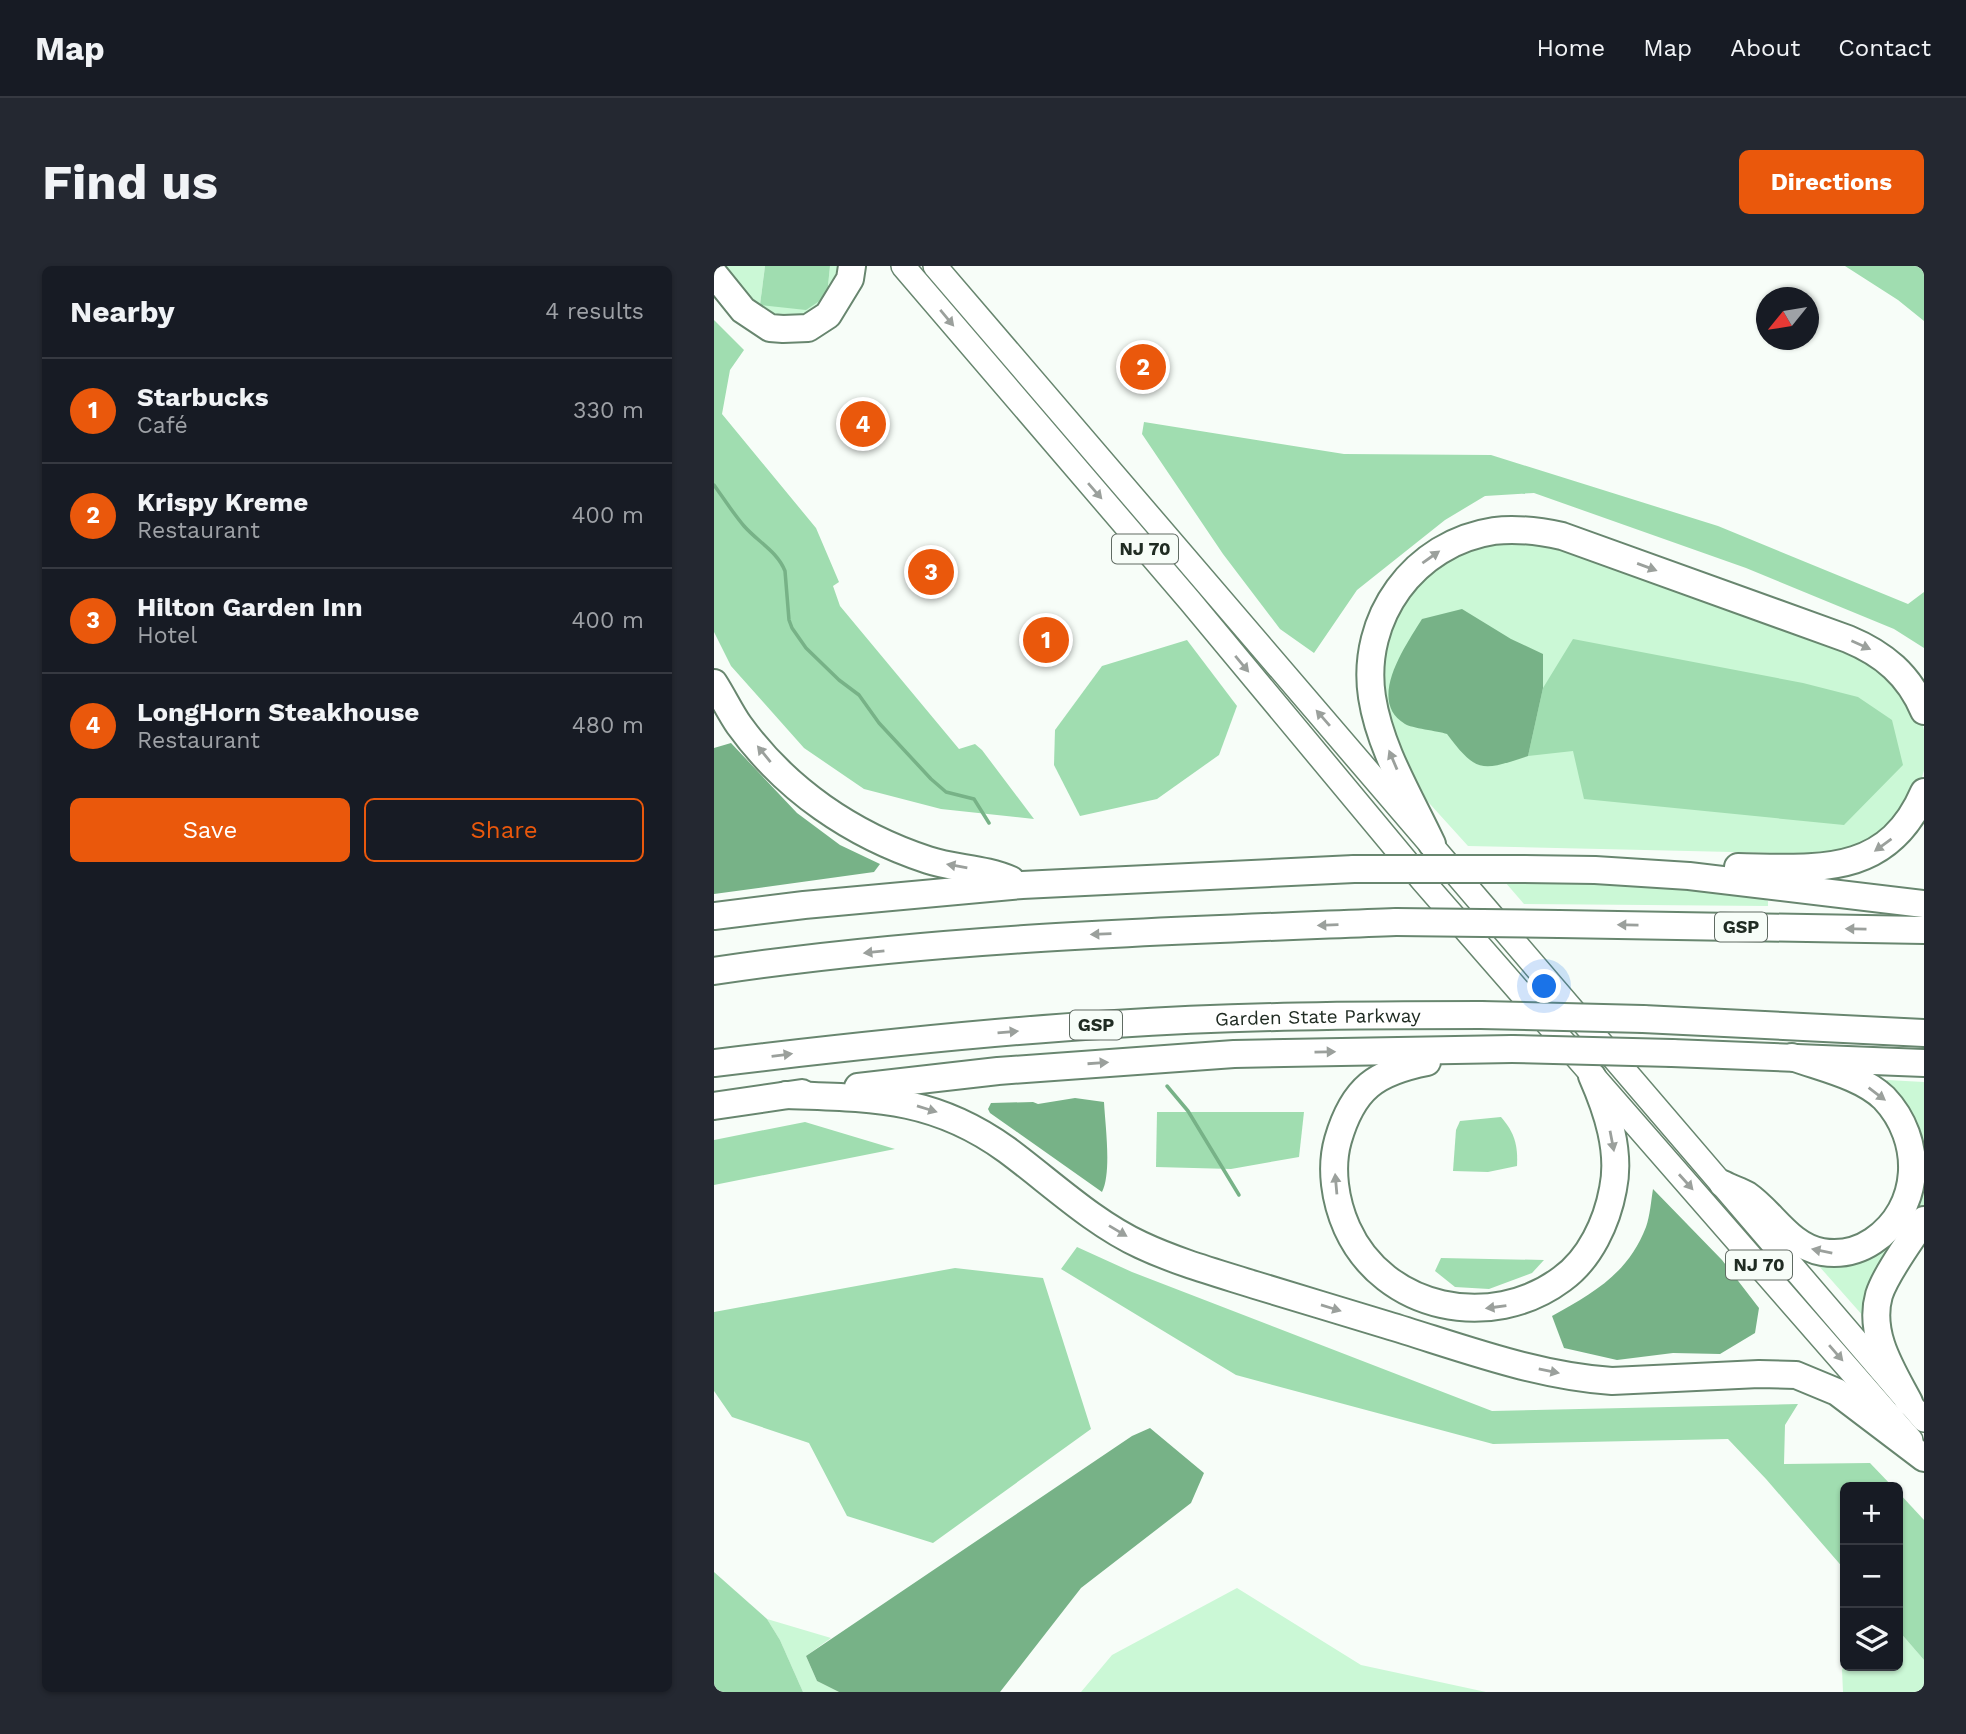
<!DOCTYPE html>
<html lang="en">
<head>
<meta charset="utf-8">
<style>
  body { margin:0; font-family:"Work Sans",sans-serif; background:#242831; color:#f1f3f6 }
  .controls { position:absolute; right:21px; bottom:21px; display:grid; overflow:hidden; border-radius:10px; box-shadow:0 2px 5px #0004 }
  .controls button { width:63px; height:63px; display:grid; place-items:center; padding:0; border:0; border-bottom:2px solid #363941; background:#171b24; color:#f1f3f6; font:35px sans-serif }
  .compass { position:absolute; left:1042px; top:21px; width:63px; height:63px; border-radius:50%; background:#171b24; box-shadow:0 2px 5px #0004; rotate:240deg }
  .you { position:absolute; left:831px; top:721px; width:24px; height:24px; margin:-18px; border:5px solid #fff; border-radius:50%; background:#1a73e8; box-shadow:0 0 0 10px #1a73e833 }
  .badge { display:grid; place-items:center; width:46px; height:46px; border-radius:50%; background:#ea580c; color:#fff; font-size:23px; font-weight:700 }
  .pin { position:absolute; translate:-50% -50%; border:4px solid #fff; box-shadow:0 2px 7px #0006 }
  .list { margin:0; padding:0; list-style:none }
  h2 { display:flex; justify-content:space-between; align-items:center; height:91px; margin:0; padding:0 28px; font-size:30px }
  h2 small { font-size:23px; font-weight:400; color:#9ea1a6 }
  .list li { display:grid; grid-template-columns:46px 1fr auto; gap:21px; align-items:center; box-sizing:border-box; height:105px; padding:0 28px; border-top:2px solid #363941 }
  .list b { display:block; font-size:26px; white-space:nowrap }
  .list p { margin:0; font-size:23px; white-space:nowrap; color:#9ea1a6 }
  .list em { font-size:23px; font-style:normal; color:#9ea1a6 }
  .actions { display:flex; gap:14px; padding:21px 28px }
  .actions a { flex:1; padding:16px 0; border:2px solid #ea580c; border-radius:10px; text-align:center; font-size:24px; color:#ea580c }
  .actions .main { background:#ea580c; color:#fff }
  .icon { flex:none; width:38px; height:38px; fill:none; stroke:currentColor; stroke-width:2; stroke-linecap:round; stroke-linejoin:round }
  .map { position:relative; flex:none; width:1210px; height:1426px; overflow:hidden; border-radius:10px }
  header { display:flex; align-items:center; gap:42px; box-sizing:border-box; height:98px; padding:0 35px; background:#171b24; border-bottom:2px solid #363941 }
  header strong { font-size:33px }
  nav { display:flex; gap:38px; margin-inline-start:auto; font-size:24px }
  .intro { display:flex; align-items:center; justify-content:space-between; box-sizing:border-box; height:168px; padding:0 42px }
  h1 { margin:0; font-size:49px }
  .button { padding:18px 32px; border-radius:10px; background:#ea580c; color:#fff; font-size:24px; font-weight:700 }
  main { display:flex; gap:42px; padding:0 42px }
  aside { flex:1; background:#171b24; border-radius:10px; box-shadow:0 2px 5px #0004 }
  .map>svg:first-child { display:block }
</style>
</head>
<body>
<header>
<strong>Map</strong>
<nav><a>Home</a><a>Map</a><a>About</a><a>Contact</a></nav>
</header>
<div class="intro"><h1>Find us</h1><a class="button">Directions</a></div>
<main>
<aside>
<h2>Nearby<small>4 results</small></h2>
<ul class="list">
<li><span class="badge">1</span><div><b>Starbucks</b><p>Café</p></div><em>330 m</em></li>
<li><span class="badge">2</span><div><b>Krispy Kreme</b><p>Restaurant</p></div><em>400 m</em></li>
<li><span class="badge">3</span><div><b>Hilton Garden Inn</b><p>Hotel</p></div><em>400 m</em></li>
<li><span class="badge">4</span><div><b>LongHorn Steakhouse</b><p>Restaurant</p></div><em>480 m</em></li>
</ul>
<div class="actions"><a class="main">Save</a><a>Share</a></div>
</aside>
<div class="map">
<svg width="1210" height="1426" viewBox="0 0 1210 1426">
  <rect width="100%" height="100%" fill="#f7fdf8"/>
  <g fill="#cbf8d6">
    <polygon points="11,0 51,0 46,39 113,30 116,0 129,0 125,16 97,52 55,54"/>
    <polygon points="826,271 1164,393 1205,446 1210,464 1210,504 1204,527 1154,580 1075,593 1062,587 754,580 706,527 667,439 666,380 709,305 766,274"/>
    <polygon points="811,615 960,620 1035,628 1054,635 1054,640 810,638 791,616"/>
    <path d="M1173,814l37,2v67c-6,-27 -19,-45 -37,-64z"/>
    <polygon points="1210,916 1210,941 1150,1051 1097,991 1157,990 1176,979 1191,962 1204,942"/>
    <polygon points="523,1322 647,1399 772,1426 367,1426 398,1389"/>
    <polygon points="53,1353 117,1372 92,1390 103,1415 125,1426 89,1426 66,1374"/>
    <polygon points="1184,1364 1210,1394 1210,1426 1129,1426 1128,1404 1131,1398 1184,1400"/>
  </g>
  <g fill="#a0ddb0">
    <polygon points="51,0 116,0 113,30 92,44 46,39"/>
    <polygon points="1131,0 1210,0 1210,55 1184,34"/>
    <polygon points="0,54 30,84 16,104 8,148 102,262 125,316 119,320 126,340 245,483 261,478 268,484 320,553 227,543 150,523 90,482 17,400 0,366"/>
    <polygon points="430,156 630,188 777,189 1004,260 1194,338 1210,326 1210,382 1180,363 1032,302 820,227 771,230 731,254 643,324 600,387 566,363 509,288 428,168"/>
    <polygon points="859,373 1089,417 1144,431 1178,454 1189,499 1130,559 870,533 859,485 814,490 829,422"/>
    <polygon points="473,374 523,440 505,489 443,533 366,550 340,499 341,464 388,400"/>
    <polygon points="443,846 590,846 585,891 517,903 442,901"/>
    <path d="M787,851c14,16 17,29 16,49l-29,6 -35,-1 3,-41 4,-9z"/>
    <polygon points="91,856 181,883 0,919 0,874"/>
    <polygon points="363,981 418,1006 778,1145 1084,1138 1071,1159 1070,1198 1156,1197 1179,1221 1131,1221 1131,1304 1052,1213 1014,1173 779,1178 522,1109 347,1003"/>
    <polygon points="727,992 830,994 818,1007 775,1023 741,1021 721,1005"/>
    <polygon points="241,1002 329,1012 377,1163 219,1277 133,1250 95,1177 18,1151 0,1125 0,1046"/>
    <polygon points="1184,1226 1210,1254 1210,1394 1184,1364"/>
    <polygon points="0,1306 53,1353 66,1374 89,1426 0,1426"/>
  </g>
  <g fill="#77b287">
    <path d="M748,343l49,30 32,15v34l-15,68c-46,15 -51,18 -81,-22 -9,-3 -36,-6 -42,-10 -39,-23 1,-79 17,-105z"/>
    <polygon points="17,477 83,547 126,579 166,598 160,606 0,628 0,482"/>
    <path d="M361,832l29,4c1,22 8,70 -2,90l-112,-79 -2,-4 3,-6 42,-1 5,2z"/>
    <path d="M939,923l69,71 37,48 -4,25 -35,21 -47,-1 -56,7 -53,-12 -12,-32c41,-23 76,-42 94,-89 4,-11 5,-26 7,-38z"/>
    <polygon points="436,1162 490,1207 477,1237 367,1322 286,1426 125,1426 103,1415 92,1390 418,1170"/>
  </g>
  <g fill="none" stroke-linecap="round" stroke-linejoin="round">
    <g stroke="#77b287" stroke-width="3.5">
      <path d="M0,219c10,14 19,28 30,41 14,16 33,25 41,45l4,49 3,8 14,20 33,32 20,15 20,28 52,56 15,13 28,7 15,24"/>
      <polyline points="453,820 474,845 525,929"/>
    </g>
    <defs>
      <g id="trunk">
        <polyline points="189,0 476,335 708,614 1197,1174"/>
        <polyline points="221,0 1210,1154"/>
      </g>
      <g id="motorway">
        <polyline points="0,8 29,44 56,62 69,63 94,62 114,49 136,13 138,0"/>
        <path d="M0,417c9,14 16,29 25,42 47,65 113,110 189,135 27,9 56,8 83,20"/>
        <path d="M718,578c-22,-47 -52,-95 -60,-147 -12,-79 42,-154 122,-166 23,-3 45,0 68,5l286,103c36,15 61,36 76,72"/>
        <path d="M1024,601c78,1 149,11 186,-75"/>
        <polyline points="810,603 881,604 975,610 1210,638"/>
        <polyline points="0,650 90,639 308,619 640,603"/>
        <polyline points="845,658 1210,664"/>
        <path d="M0,705c226,-34 455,-40 682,-49"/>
        <polyline points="929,753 1210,767"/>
        <polyline points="958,787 1210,797"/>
        <path d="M713,796c-51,10 -74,26 -89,78 -8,28 -3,61 9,88 37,82 144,104 215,51 28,-20 45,-57 51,-90 8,-38 -6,-79 -21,-113"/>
        <path id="s1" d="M0,797c133,-16 267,-31 401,-39 122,-8 244,-9 366,-9"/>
        <polyline points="144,821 284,805 520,788 798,783"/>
        <path d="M72,829c87,3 148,2 221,55 42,31 86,73 134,95 36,17 76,28 114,40 44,13 88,27 132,40 73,22 148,51 225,56l147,-7 37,1 41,17 87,66"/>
        <polyline points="0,840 88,827"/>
        <path d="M1009,918c7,4 17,7 24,11 26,18 42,51 75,57 18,3 36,-1 51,-11 49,-33 51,-101 11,-143 -23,-22 -62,-30 -92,-41"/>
        <path d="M1195,1136c-17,-32 -41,-68 -30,-107 7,-22 32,-55 45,-75"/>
      </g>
    </defs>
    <use href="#trunk" stroke="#68866f" stroke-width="26"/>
    <use href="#motorway" stroke="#68866f" stroke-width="30"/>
    <use href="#trunk" stroke="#fff" stroke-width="23"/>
    <use href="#motorway" stroke="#fff" stroke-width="26"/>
    <defs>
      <g id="motorway-bridge">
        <polyline points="640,603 810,603"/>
        <polyline points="682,656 845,658"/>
        <polyline points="767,749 929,753"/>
        <polyline points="798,783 958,787"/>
      </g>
    </defs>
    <use href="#motorway-bridge" stroke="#68866f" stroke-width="30" stroke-linecap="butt"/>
    <use href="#motorway-bridge" stroke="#fff" stroke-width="26"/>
  </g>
  <defs><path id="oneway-solid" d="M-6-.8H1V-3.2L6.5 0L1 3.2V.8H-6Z" transform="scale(1.75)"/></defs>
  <g fill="#9ba09c">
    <use href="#oneway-solid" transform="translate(233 52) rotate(50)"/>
    <use href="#oneway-solid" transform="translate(381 225) rotate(49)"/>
    <use href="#oneway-solid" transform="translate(717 291) rotate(-35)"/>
    <use href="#oneway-solid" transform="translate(933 301) rotate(20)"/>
    <use href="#oneway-solid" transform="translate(1147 379) rotate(24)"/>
    <use href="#oneway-solid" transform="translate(528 398) rotate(50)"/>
    <use href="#oneway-solid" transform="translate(609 452) rotate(-131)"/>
    <use href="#oneway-solid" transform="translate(50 488) rotate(-129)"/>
    <use href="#oneway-solid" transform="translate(679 494) rotate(-113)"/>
    <use href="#oneway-solid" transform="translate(1169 579) rotate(144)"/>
    <use href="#oneway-solid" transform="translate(243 600) rotate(-170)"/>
    <use href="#oneway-solid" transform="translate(614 659) rotate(178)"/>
    <use href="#oneway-solid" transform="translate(914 659) rotate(-179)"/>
    <use href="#oneway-solid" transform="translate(1142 663) rotate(-179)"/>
    <use href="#oneway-solid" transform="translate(387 668) rotate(178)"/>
    <use href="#oneway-solid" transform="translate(160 686) rotate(174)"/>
    <use href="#oneway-solid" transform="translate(294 766) rotate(-5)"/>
    <use href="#oneway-solid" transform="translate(611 786) rotate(-1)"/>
    <use href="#oneway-solid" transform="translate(68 789) rotate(-7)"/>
    <use href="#oneway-solid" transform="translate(384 797) rotate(-4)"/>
    <use href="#oneway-solid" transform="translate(1163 828) rotate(37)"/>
    <use href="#oneway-solid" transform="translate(213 843) rotate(17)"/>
    <use href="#oneway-solid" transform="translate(898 875) rotate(79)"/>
    <use href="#oneway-solid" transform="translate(972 916) rotate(48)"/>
    <use href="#oneway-solid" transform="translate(622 918) rotate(-95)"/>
    <use href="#oneway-solid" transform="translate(404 965) rotate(31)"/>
    <use href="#oneway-solid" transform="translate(1108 985) rotate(-169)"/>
    <use href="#oneway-solid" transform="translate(782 1041) rotate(172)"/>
    <use href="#oneway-solid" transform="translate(617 1042) rotate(17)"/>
    <use href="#oneway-solid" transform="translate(1122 1087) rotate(49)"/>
    <use href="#oneway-solid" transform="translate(835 1105) rotate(12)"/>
  </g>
  <g text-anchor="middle" stroke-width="7" stroke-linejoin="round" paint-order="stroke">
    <g fill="#f7fdf8" stroke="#606b63" stroke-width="2">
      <rect x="398" y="268.5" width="66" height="29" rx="5"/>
      <rect x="1001" y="646.5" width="52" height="29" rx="5"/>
      <rect x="356" y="744.5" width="52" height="29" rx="5"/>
      <rect x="1012" y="984.5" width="66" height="29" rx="5"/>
    </g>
    <g font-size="18" font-weight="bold" fill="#202c23">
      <text x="431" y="289">NJ 70</text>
      <text x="1027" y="667">GSP</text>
      <text x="382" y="765">GSP</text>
      <text x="1045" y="1005">NJ 70</text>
    </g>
    <g font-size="19" fill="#202c23" stroke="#f7fdf8">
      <text dy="7" stroke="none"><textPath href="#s1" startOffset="606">Garden State Parkway</textPath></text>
    </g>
  </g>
</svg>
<div class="controls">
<button>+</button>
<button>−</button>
<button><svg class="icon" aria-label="layers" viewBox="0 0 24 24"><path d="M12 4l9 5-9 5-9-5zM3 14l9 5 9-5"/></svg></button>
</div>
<svg class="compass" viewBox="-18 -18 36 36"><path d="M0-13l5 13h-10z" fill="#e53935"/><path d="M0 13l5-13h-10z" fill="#9ea1a6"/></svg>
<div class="you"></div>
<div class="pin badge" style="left:332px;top:374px">1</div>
<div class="pin badge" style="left:429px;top:101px">2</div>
<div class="pin badge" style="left:217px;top:306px">3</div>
<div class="pin badge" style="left:149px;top:158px">4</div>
</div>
</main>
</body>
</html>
